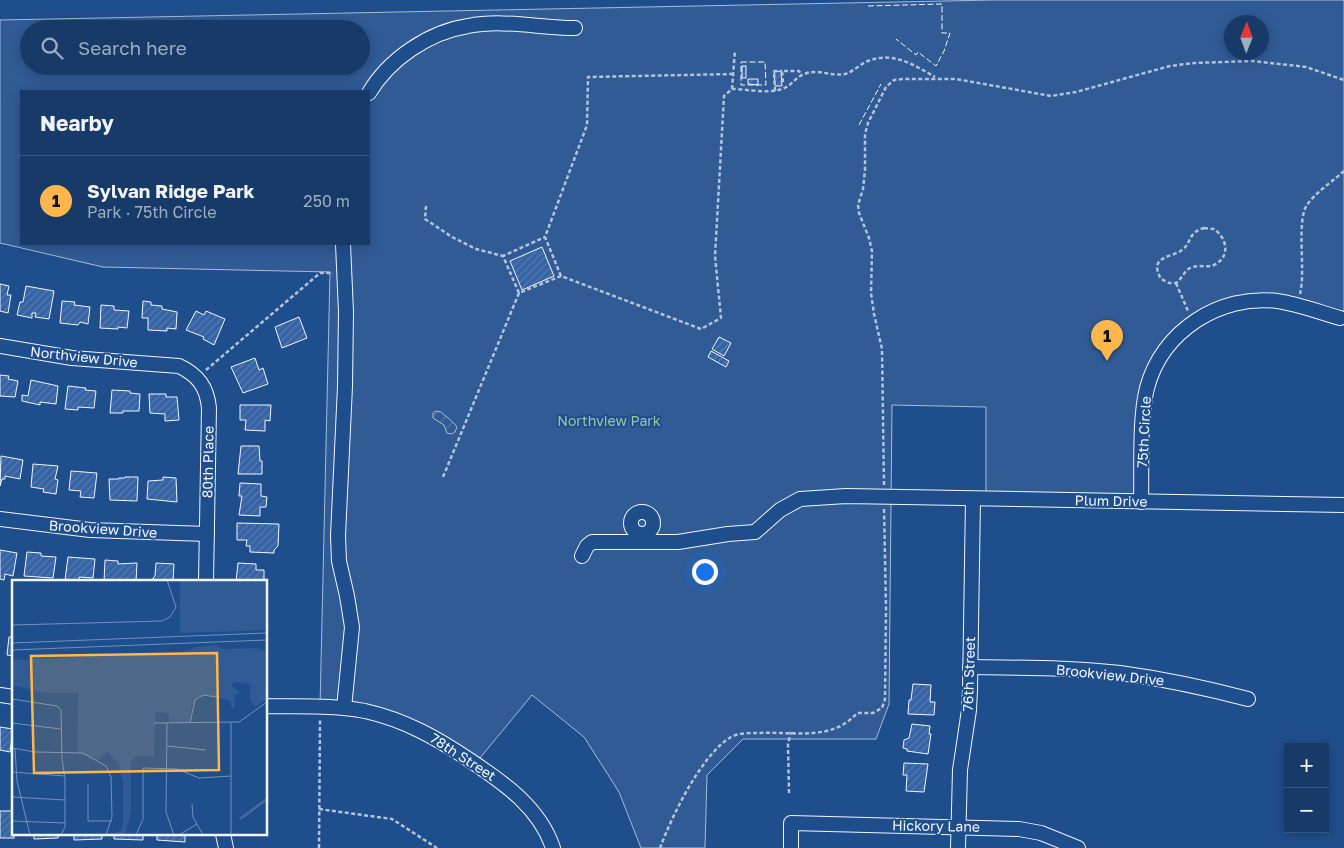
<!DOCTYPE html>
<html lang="en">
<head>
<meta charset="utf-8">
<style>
  body { margin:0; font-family:"Golos Text",sans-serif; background:#20416f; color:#f1f3f6 }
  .controls { position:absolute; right:15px; bottom:15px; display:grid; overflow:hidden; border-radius:0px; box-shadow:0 2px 12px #0003 }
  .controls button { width:45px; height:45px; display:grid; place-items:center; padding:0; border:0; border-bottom:1px solid #36547d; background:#173a69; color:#f1f3f6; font:25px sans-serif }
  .compass { position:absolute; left:1224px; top:15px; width:45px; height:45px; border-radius:50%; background:#173a69; box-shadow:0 2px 12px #0003; rotate:1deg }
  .you { position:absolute; left:704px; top:571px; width:18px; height:18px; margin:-12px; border:4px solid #fff; border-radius:50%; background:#1a73e8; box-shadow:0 0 0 8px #1a73e833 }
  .badge { display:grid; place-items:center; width:32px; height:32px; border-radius:50%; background:#ffb74d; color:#111; font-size:16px; font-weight:700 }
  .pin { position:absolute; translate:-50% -41px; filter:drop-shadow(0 1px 2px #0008) }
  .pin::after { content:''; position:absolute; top:26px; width:18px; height:15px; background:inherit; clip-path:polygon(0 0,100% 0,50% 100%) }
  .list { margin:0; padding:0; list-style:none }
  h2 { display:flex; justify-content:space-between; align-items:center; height:65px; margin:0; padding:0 20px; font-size:21px }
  h2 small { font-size:16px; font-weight:400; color:#9eadc0 }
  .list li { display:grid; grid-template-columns:32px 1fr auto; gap:15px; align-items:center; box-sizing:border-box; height:90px; padding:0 20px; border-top:1px solid #36547d }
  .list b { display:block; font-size:19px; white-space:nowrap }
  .list p { margin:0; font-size:16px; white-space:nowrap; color:#9eadc0 }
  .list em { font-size:16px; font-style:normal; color:#9eadc0 }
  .icon { flex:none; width:28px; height:28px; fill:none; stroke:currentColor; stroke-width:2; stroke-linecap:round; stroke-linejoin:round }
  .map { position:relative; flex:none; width:1344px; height:848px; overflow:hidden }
  .search { position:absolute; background:#173a69; box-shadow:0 2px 12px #0003; left:20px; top:20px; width:350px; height:55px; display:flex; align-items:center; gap:12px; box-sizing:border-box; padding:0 18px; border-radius:28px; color:#9eadc0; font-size:19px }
  .panel { position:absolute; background:#173a69; box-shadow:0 2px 12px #0003; left:20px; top:90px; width:350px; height:155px; border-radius:0px }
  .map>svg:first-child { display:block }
</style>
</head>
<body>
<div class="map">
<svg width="1344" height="848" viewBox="0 0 1344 848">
  <defs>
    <pattern id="garden-furrows" width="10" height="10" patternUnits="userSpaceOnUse" patternTransform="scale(1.25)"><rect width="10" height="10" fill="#305b95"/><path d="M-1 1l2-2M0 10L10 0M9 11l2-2" fill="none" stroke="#4e73a5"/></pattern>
    <pattern id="building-hatch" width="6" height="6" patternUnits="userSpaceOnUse" patternTransform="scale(1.25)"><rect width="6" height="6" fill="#3563a3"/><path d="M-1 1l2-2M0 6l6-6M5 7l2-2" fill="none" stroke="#537ab1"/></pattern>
  </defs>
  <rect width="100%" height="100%" fill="#1f4e8c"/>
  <path fill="#305b95" stroke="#a8bbd7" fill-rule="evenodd" d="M994,0h350v319l-66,-18 -71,13 -53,56 -13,132 -155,-4v-91l-94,-2 -3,299 -13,35h-133l-36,36 -2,73h-64l-22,-56 -35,-55 -52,-42 -57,69 -66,-39 -89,-18 10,-435 -227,-5 -103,-24v-223zM1232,22h30v30h-30zM29,29h332v37h-332zM21,91h348v153h-348z"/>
  <path fill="url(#garden-furrows)" stroke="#a8bbd7" d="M436,411l5,1c5,5 12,9 16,15l-2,5 -3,2 -5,-1 -3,-8 -11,-7v-5z"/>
  <g fill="url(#building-hatch)" stroke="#f2f6ff">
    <rect x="742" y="66" width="4" height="12"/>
    <polygon points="781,71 782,86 775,86 774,72"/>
    <polygon points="748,79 758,79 758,85 748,84"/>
    <polygon points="542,247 554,276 522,290 510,261"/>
    <polygon points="0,284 9,286 7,295 11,295 8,313 0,311"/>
    <polygon points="26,286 54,291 49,319 35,317 36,313 32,313 32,318 17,315 20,302 23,302"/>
    <polygon points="62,301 75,302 74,305 90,307 88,324 80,322 78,325 60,323"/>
    <polygon points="143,301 151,302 151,305 162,306 162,309 177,312 176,329 167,328 167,331 148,330 148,318 142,318"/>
    <polygon points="101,305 114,306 114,310 129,311 127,328 118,327 118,329 100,328"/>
    <polygon points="196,311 204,315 206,311 225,319 214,345 203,339 204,337 186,330"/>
    <polygon points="299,317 307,338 282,348 275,327"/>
    <polygon points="719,337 731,343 724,356 712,349"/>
    <polygon points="711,351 729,361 726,367 708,357"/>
    <polygon points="255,358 259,370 263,368 268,384 243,393 231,367"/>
    <polygon points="0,375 9,376 8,379 18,381 15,397 0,396"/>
    <polygon points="31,380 58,386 56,404 40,402 40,405 22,401 22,395 28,396"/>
    <polygon points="68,386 86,388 85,390 96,391 94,408 78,407 78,410 65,409"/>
    <polygon points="112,390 130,391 130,393 140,394 139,411 123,411 123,413 110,413"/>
    <polygon points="149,394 166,394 166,397 177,397 179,420 165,421 165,414 150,413"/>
    <polygon points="240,405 271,405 270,421 265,420 265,431 245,430 246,420 240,420"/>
    <polygon points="241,446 259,446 260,461 262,461 262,474 238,474"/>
    <polygon points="1,456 23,460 20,479 5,476 5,479 2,479 0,486"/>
    <polygon points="33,464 58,466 55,479 58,480 56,494 43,492 44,489 31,487"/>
    <polygon points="71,471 97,473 94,498 80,497 81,491 69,490"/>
    <polygon points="125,477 138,477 137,501 110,500 109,479 119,479 119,478 125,478"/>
    <polygon points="163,477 176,478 177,502 147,499 148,481 163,480"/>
    <polygon points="240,483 261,484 261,496 267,497 266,507 260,507 260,516 239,515 242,496 239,496"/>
    <polygon points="237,523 279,524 278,546 274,550 274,553 250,552 250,546 246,546 247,540 237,540"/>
    <polygon points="0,550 17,553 13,576 5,574 4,580 0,579"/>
    <polygon points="27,552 41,553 41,556 56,557 53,578 24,576"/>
    <polygon points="68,557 95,559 93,578 79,577 79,581 65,580"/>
    <polygon points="105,560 118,561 118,564 137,563 136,582 104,582"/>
    <polygon points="156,563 174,564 173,582 153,581 153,578 155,576"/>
    <polygon points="238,563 256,564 256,570 264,570 264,581 236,582"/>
    <polygon points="9,637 14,637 14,656 7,655"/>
    <polygon points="913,684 931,685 930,702 935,702 934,715 908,714 909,700 911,700"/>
    <polygon points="912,724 930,726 929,734 931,734 928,754 907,751 907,749 903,748 904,740 909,738"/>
    <polygon points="0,727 13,729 10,752 0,750"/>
    <polygon points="904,763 928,764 924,792 906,791 907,775 903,775"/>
    <rect x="0" y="811" width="14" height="27"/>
    <polygon points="34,834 59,834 58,838 34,839"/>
    <polygon points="74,834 102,834 102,839 74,840"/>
    <polygon points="114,834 143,834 143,840 114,839"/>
    <polygon points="157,834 185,834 185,842 157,840"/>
  </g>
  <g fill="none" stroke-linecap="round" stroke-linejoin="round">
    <defs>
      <g id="minor">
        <path d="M369,93c20,-34 60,-61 99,-67 35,-7 72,2 107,2"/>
        <polyline points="343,244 346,312 345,386 338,536 339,561 347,596 352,627 344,708"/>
        <path d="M0,346l72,12 107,8c19,9 28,21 30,42l-3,174"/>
        <path d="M1141,502c1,-34 -2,-82 6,-114 15,-57 73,-94 130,-87 21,3 42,11 63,17"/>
        <circle cx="642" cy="523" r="11"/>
        <polyline points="0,519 90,530 207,534"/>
        <polyline points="582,556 587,546 592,542 678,542 728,534 755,532 780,510 800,499 846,496 1344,505"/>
        <path d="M970,667c50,1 100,0 150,6 44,6 86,15 128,26"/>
        <polyline points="0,695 14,697"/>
        <path d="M266,706c33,1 67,-1 99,5 40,9 72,27 106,50 33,22 69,47 82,87"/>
        <polyline points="223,834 226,848"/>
        <polyline points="791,848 791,823 1019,829 1041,833 1078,848"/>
        <polyline points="958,848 960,770 969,710 970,690 973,499"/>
      </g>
    </defs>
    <use href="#minor" stroke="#f2f6ff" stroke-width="16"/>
    <g stroke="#b3c4dc" stroke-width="2.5" stroke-dasharray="4 2.5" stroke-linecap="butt">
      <polyline points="783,82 782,71 799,71 801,74"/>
      <path d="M732,89c14,0 37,5 50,0 12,-4 15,-17 33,-17 10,0 19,4 30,2 8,-2 15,-10 23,-13 25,-10 46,4 67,16"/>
      <polyline points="775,91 774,71 782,71"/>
      <polyline points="426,206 425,219 452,237 476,249 503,256"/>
      <path d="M1204,228l10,1c13,9 17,28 0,36 -7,3 -16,-1 -24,3 -6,3 -8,11 -14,15h-7l-8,-4c-13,-23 10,-21 21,-29 10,-7 5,-17 22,-22z"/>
      <polyline points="561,276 545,237 587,125 588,77 733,74"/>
      <polyline points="1176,283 1188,311"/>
      <polyline points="519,293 503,256 545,237"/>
      <path d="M1300,294c6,-22 -4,-73 7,-89 9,-13 25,-23 37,-34"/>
      <polyline points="206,370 320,273 333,273"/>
      <polyline points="443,477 519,293 561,276 701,329 721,318 715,256 724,96 732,89 735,50"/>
      <polyline points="884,485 882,349 874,314 871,293 872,251 869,238 859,213 858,205 863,189 865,170 865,134 868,123 886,87 894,80 902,79 956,79 1051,96 1076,92 1170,66 1194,63 1253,61 1306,67 1344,80"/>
      <polyline points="789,793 788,744 791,732"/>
      <polyline points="319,809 392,819 437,848"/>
      <polyline points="319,848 320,720"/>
      <path d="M660,848c12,-32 41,-93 71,-111 7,-4 18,-4 26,-4 35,-2 75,9 100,-20h16l9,-5 3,-9 1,-91 -2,-100"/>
    </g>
    <use href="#minor" stroke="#1f4e8c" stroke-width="14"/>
    <g stroke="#f2f6ff" stroke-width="1" stroke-dasharray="6 2.5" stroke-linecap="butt">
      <polyline points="868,6 942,4 942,33 950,33 944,51 936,66 918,52 916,55 896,39"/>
      <polygon points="741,62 765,62 766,85 741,85"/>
      <polyline points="859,125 881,84"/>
    </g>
  </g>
  <g text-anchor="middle" stroke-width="4" stroke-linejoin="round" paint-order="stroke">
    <g font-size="14" fill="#f2f6ff" stroke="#1f4e8c">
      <text transform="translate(84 357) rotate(6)" y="5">Northview Drive</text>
      <text transform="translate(1144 432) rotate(-87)" y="5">75th Circle</text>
      <text transform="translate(208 462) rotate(-89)" y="5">80th Place</text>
      <text transform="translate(1111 501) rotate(1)" y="5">Plum Drive</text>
      <text transform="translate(103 529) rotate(4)" y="5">Brookview Drive</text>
      <text transform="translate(969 674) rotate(-88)" y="5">76th Street</text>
      <text transform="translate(1110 675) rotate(6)" y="5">Brookview Drive</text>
      <text transform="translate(463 757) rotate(33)" y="5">78th Street</text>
      <text transform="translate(936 826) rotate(1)" y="5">Hickory Lane</text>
    </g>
    <g font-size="14" fill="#97c8a6" stroke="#1f4e8c">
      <text x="609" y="426">Northview Park</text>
    </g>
  </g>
  <g transform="translate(12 580)">
    <rect width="255" height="255" fill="#1f4e8c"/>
    <path d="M205,65l4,4 41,-1 -7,3 12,30v18l-12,8 -5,-8v-15l-14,-2 -5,3 10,8 -6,2 -1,13 -3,-1 -1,-18 -14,-6 -46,31 -16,-3 22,-56 20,-8z" fill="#305b95"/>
    <path d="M168,0h87v50l-87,3zM255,70v32h-36v19l-22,-6 -12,3 -6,9 -1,16 -21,-1v-12h-13l-2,46h-18l-5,5v51l-6,23h-19l14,-4 3,-5v-45l-4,-17 -12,-13 -8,9 -22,-7 1,-60h-32l-34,-8v-25z" fill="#305b95"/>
    <path fill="none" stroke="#446ba0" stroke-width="2.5" d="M228,239l27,-20"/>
    <path fill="none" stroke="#7391ba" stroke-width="1" d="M0,45l150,-4 8,-4 6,-10 -9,-27M0,63l255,-10M0,70l255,-10M0,119l45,7 4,4 1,49 3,19v49l-4,8M0,143l49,6M142,143l85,-1 28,-20M155,143l-1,89 8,23M178,143l5,-23 8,-5 14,2M155,166l39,4M0,168l23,4 48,1 23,13 5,11 1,40 -6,18M3,169l2,32 13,54M0,192l53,4M76,204v37h24M0,217l53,3M180,224l1,13 10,18M0,241l53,2M124,255l7,-16v-51l34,1 22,9 32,-2M167,255l18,-11M219,255v-112"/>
    <path fill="#ffb74d" fill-opacity="0.15" stroke="#ffb74d" stroke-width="2.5" d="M205,73l2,117 -185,3 -3,-117z"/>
    <rect width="255" height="255" fill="none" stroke="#f2f6ff" stroke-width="2.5"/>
  </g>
</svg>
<div class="controls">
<button>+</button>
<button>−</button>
</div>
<svg class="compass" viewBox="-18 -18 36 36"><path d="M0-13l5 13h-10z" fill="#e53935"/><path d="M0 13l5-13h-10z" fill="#9eadc0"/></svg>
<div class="you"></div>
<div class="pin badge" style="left:1107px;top:361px">1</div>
<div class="search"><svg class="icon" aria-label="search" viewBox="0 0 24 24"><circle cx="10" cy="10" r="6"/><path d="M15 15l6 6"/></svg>Search here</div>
<section class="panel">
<h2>Nearby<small></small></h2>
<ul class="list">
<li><span class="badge">1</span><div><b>Sylvan Ridge Park</b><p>Park · 75th Circle</p></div><em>250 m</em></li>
</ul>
</section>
</div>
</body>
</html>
